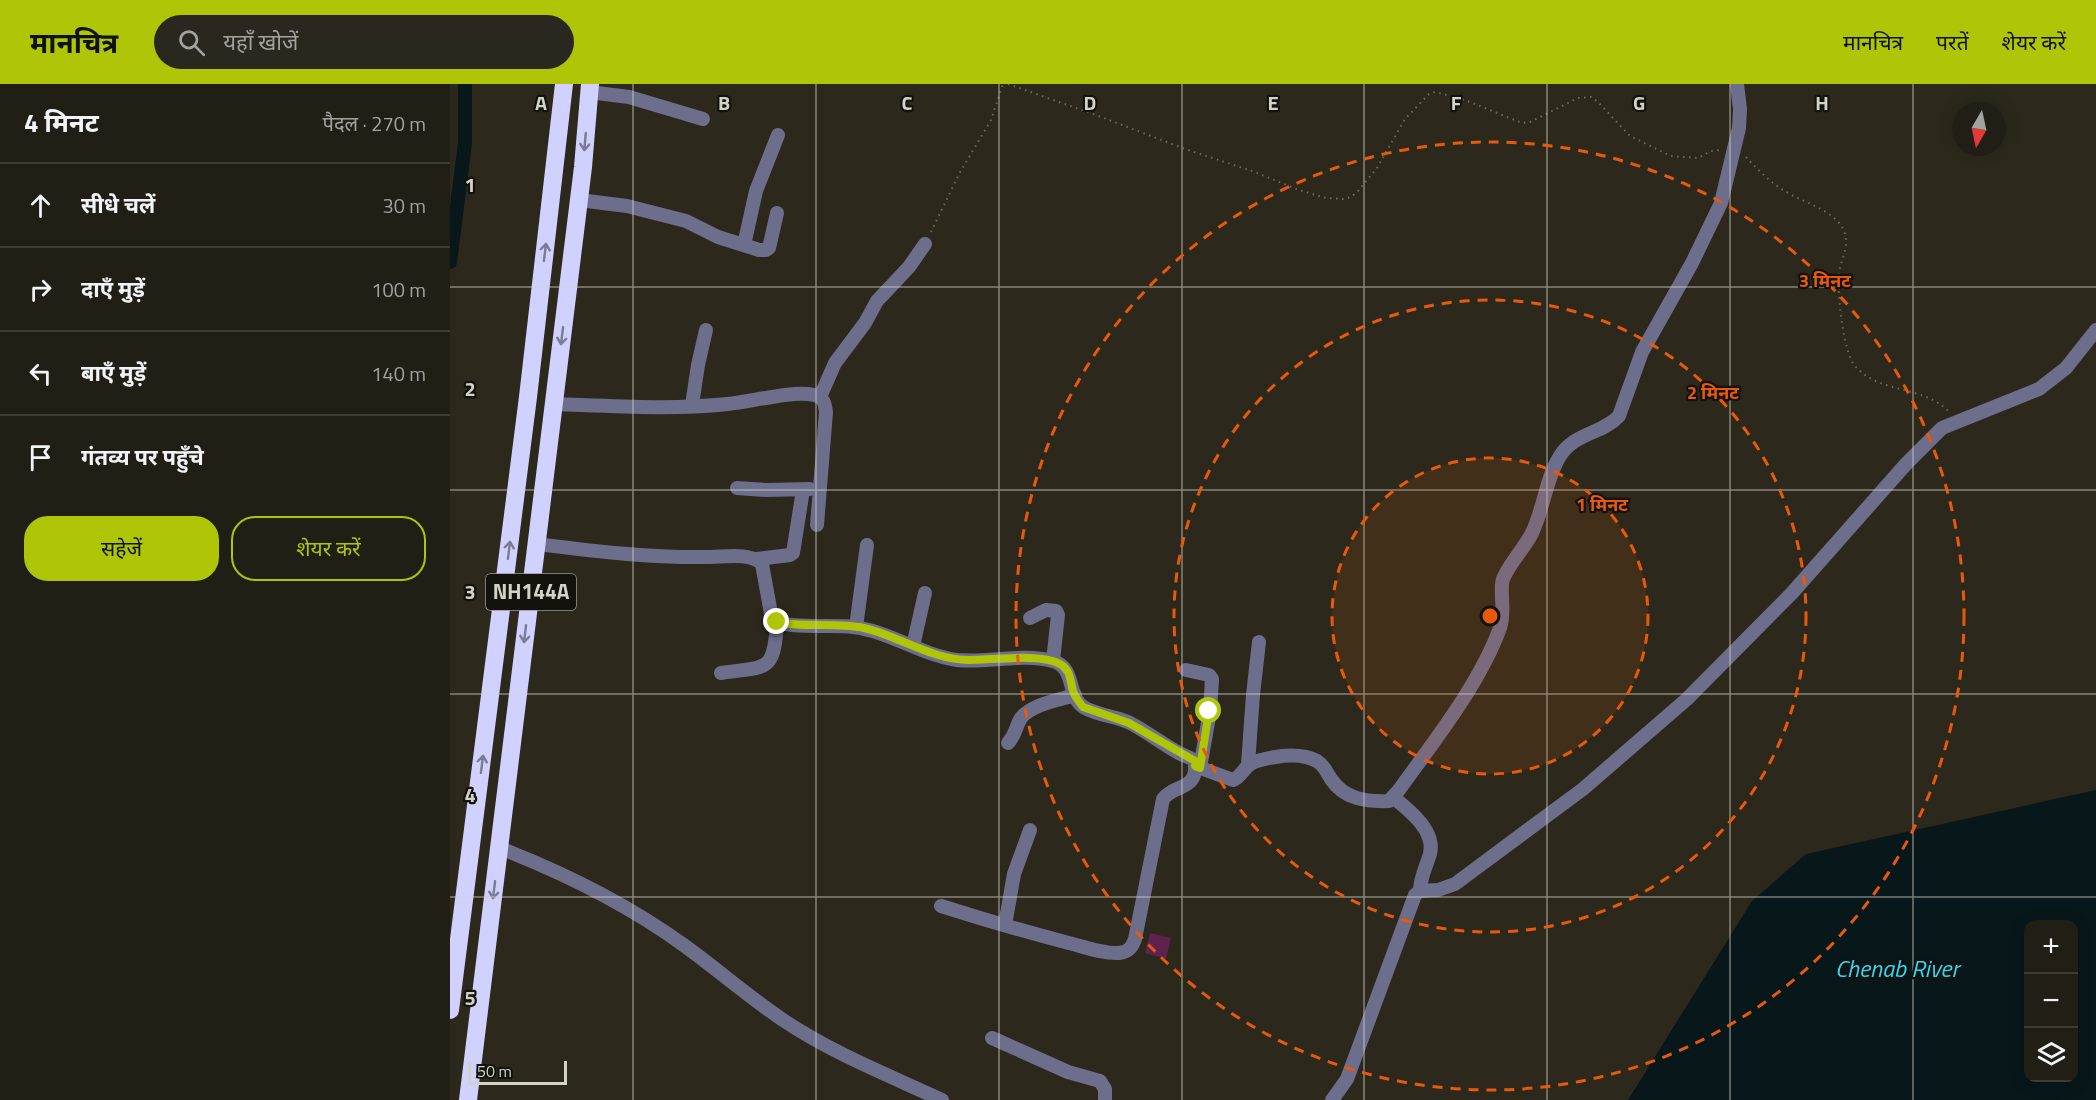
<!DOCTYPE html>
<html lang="hi">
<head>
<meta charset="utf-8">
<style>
  body { margin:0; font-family:"Titillium Web","Noto Sans Devanagari",sans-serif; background:#29271e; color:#f1f3f6 }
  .controls { position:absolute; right:18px; bottom:18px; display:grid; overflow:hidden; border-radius:12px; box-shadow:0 3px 15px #0003 }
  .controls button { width:54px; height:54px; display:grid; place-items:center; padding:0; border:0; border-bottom:2px solid #3e3d34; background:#211f15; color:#f1f3f6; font:30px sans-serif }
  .compass { position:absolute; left:1502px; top:18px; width:54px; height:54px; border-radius:50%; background:#211f15; box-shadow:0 3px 15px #0003; rotate:189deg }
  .scale { position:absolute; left:18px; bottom:15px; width:99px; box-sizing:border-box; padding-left:6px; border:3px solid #d3d2c9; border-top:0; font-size:16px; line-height:21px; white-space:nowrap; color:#d3d2c9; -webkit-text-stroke:4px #13120c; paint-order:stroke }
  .stop { position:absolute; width:18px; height:18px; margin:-14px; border:4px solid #afc508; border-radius:50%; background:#fff }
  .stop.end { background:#afc508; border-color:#fff; box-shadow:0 2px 6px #0008 }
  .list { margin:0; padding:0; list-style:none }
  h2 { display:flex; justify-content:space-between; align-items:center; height:78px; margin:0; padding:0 24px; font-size:26px }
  h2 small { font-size:20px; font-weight:400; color:#a2a2a0 }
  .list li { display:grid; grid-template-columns:39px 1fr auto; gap:18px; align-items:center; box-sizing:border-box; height:84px; padding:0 24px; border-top:2px solid #3e3d34 }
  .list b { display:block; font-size:22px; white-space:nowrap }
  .list em { font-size:20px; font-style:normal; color:#a2a2a0 }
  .actions { display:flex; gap:12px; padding:18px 24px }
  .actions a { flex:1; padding:14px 0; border:2px solid #afc508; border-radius:24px; text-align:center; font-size:21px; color:#afc508 }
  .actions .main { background:#afc508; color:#111 }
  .icon { flex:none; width:33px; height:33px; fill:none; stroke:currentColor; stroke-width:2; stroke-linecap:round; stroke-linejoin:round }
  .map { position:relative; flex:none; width:1646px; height:1016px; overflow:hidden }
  header { display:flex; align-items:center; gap:36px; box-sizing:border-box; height:84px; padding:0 30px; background:#afc508; color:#111 }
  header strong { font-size:28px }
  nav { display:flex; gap:33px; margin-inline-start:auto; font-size:21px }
  .search { width:420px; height:54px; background:#29271e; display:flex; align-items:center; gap:15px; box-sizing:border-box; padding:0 21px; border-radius:33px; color:#a2a2a0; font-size:22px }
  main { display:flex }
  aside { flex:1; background:#211f15 }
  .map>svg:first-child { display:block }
</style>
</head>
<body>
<header>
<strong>मानचित्र</strong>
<div class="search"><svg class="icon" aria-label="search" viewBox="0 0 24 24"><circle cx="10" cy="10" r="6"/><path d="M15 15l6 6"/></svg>यहाँ खोजें</div>
<nav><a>मानचित्र</a><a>परतें</a><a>शेयर करें</a></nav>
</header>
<main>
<aside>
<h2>4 मिनट<small>पैदल · 270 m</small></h2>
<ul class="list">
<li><svg class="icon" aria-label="ahead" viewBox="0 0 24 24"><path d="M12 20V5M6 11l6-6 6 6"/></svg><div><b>सीधे चलें</b></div><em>30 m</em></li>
<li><svg class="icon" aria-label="right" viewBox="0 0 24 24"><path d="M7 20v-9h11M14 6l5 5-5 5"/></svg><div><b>दाएँ मुड़ें</b></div><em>100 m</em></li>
<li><svg class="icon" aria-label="left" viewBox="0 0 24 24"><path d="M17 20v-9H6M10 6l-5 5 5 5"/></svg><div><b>बाएँ मुड़ें</b></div><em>140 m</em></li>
<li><svg class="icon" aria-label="arrive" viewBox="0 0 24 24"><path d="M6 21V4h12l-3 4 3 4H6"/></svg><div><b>गंतव्य पर पहुँचे</b></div></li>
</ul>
<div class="actions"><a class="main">सहेजें</a><a>शेयर करें</a></div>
</aside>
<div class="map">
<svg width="1646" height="1016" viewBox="0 0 1646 1016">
  <rect width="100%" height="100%" fill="#2c291c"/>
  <path fill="#08171a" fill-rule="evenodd" d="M1646,706v310h-468l124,-199 54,-47zM1578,840h46v154h-46z"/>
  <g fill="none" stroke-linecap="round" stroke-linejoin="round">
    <polyline stroke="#08171a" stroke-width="14" points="0,178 15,59 15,0"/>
  </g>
  <polygon fill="#5f224f" points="700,849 721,854 716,875 695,869"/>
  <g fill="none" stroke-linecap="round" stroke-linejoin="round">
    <g stroke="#6c695e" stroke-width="2" stroke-dasharray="1.5 4.5" stroke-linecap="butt">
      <polyline points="558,0 646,31 735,65 802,87 849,106 876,114 893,115 901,113 908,107 927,84 955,35 979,10 985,8 993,10 1015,16 1072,39 1080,38 1128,14 1141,13 1147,17 1180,52 1221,72 1248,74 1261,67 1271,66"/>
      <path d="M1296,73c11,12 23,24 37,33 18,12 50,19 60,39 8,16 -2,29 -4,44 -2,18 4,80 16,93 24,28 68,19 93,45"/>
      <polyline points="481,148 509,90 541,36 553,0"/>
    </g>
    <g stroke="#6d6d8c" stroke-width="14">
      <polyline points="139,8 179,13 253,35"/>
      <polyline points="129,116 177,122 236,137 268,153 309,166 316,166 319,164 327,129"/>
      <polyline points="294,161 306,107 328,51"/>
      <polyline points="370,313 385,279 415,239 427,217 459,183 475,160"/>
      <path d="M104,320c57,2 116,6 174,0 23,-2 65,-14 86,-9 10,2 11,9 12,17l-9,113"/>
      <polyline points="242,321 248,281 256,246"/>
      <polyline points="287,404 316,406 360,405"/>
      <path d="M86,460c58,7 114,14 172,13 16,0 42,-5 54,7l10,55c13,11 62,5 81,8 36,4 68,28 104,33 32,3 65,-7 96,1 24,7 13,37 32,47 13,7 29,8 43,14 17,8 34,22 51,31 5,3 11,4 16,8 3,31 -20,22 -32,38l-28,140c-3,8 -6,13 -16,14 -17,1 -37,-7 -54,-11 -42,-11 -83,-23 -124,-36"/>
      <polyline points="307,475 340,471 343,469 353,406"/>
      <polyline points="580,534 596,526 606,527 608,531 603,577"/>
      <polyline points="406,543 417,461"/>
      <polyline points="463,562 475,509"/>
      <polyline points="736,586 759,591 762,595 760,627 750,684"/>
      <path d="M271,589c46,-7 53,1 56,-51"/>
      <path d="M558,659c9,-10 7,-16 13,-25 11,-14 38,-18 54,-23"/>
      <polyline points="798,680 803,611 809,558"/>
      <path d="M745,682l38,14c10,-4 12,-17 24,-19 18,-5 43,-9 60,0 7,4 10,12 14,18 13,20 35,23 58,22l10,-11c35,-49 80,-105 101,-162 6,-17 -1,-37 3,-49 7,-17 21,-30 29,-46 12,-25 14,-55 28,-77 14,-23 42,-22 59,-40l23,-64 50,-89 29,-60 18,-75 1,-19 -3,-25"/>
      <path d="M943,713c16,13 43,34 37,57 -4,13 -10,24 -10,37"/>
      <path d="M50,764c64,25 129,57 185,98 33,24 64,51 98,74 49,33 105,55 159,80"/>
      <polyline points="555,841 564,790 580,746"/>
      <polyline points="542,954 618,988 650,997 655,1005 655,1016"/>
      <polyline points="882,1016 897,995 965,811 970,807 988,806 1005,800 1133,705 1237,615 1342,509 1456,380 1492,344 1589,305 1616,284 1646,246"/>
    </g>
    <g stroke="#d0d1ff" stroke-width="18">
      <polyline points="0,926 78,313 114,0"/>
      <polyline points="18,1016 133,83 140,0"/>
    </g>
  </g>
  <defs><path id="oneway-shaft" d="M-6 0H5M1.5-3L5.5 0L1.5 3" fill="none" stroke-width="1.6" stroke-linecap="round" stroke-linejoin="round" transform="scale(1.5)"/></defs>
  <g stroke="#7b7b92">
    <use href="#oneway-shaft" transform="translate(135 58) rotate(95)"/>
    <use href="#oneway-shaft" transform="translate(95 168) rotate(-83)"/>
    <use href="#oneway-shaft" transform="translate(112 252) rotate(97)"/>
    <use href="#oneway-shaft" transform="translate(59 466) rotate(-83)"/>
    <use href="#oneway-shaft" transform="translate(75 550) rotate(97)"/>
    <use href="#oneway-shaft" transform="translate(32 680) rotate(-83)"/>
    <use href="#oneway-shaft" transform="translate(44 806) rotate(97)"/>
  </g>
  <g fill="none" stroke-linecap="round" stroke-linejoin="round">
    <path stroke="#afc508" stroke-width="8" d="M327,538c28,6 59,0 87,6 35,8 68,32 105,32 22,0 73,-7 91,4 11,6 10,17 13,27 2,6 6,11 10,16l46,16 66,38v5l5,2 9,-57"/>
  </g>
  <path fill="none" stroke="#d3d2c9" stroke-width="1.5" stroke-opacity="0.55" d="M183,0v1016M366,0v1016M549,0v1016M732,0v1016M914,0v1016M1097,0v1016M1280,0v1016M1463,0v1016M0,203h1646M0,406h1646M0,610h1646M0,813h1646"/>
  <circle cx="1040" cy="532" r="158" fill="#e8590c" fill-opacity=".12"/>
  <g fill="none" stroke="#e8590c" stroke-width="3" stroke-dasharray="10 8">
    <circle cx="1040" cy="532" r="158"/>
    <circle cx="1040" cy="532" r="316"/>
    <circle cx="1040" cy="532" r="474"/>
  </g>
  <g text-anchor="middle" stroke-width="4.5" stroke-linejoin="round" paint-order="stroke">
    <rect fill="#13120c" stroke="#999890" stroke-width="1.5" x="36" y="490" width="90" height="36" rx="4.5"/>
    <g font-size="21" font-weight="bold" fill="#d3d2c9">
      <text x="81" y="515">NH144A</text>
    </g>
    <g font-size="24" font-style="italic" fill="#31d7f9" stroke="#13120c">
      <text x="1447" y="893">Chenab River</text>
    </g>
  </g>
  <g font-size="20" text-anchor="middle" font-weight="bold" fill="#d3d2c9" stroke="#13120c" stroke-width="4.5" stroke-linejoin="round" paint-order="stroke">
    <text x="91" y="26">A</text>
    <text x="274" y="26">B</text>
    <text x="457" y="26">C</text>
    <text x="640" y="26">D</text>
    <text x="823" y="26">E</text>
    <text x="1006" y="26">F</text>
    <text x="1189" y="26">G</text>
    <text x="1372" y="26">H</text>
    <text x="20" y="108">1</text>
    <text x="20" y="312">2</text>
    <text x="20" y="515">3</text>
    <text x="20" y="718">4</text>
    <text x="20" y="921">5</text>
  </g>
  <circle cx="1040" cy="532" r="9" fill="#e8590c" stroke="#13120c" stroke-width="3"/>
  <g font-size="18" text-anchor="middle" font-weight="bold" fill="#e8590c" stroke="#13120c" stroke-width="4.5" stroke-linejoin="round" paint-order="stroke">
    <text x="1375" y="203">3 मिनट</text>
    <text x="1263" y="315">2 मिनट</text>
    <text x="1152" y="427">1 मिनट</text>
  </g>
</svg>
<div class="controls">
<button>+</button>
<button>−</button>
<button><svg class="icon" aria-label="layers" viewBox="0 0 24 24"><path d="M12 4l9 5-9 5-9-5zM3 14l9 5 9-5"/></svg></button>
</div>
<svg class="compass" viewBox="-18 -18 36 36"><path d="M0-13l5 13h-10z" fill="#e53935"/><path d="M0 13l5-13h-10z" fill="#a2a2a0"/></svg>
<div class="scale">50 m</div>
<div class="stop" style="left:759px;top:627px"></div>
<div class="stop end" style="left:327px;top:538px"></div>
</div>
</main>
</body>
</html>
